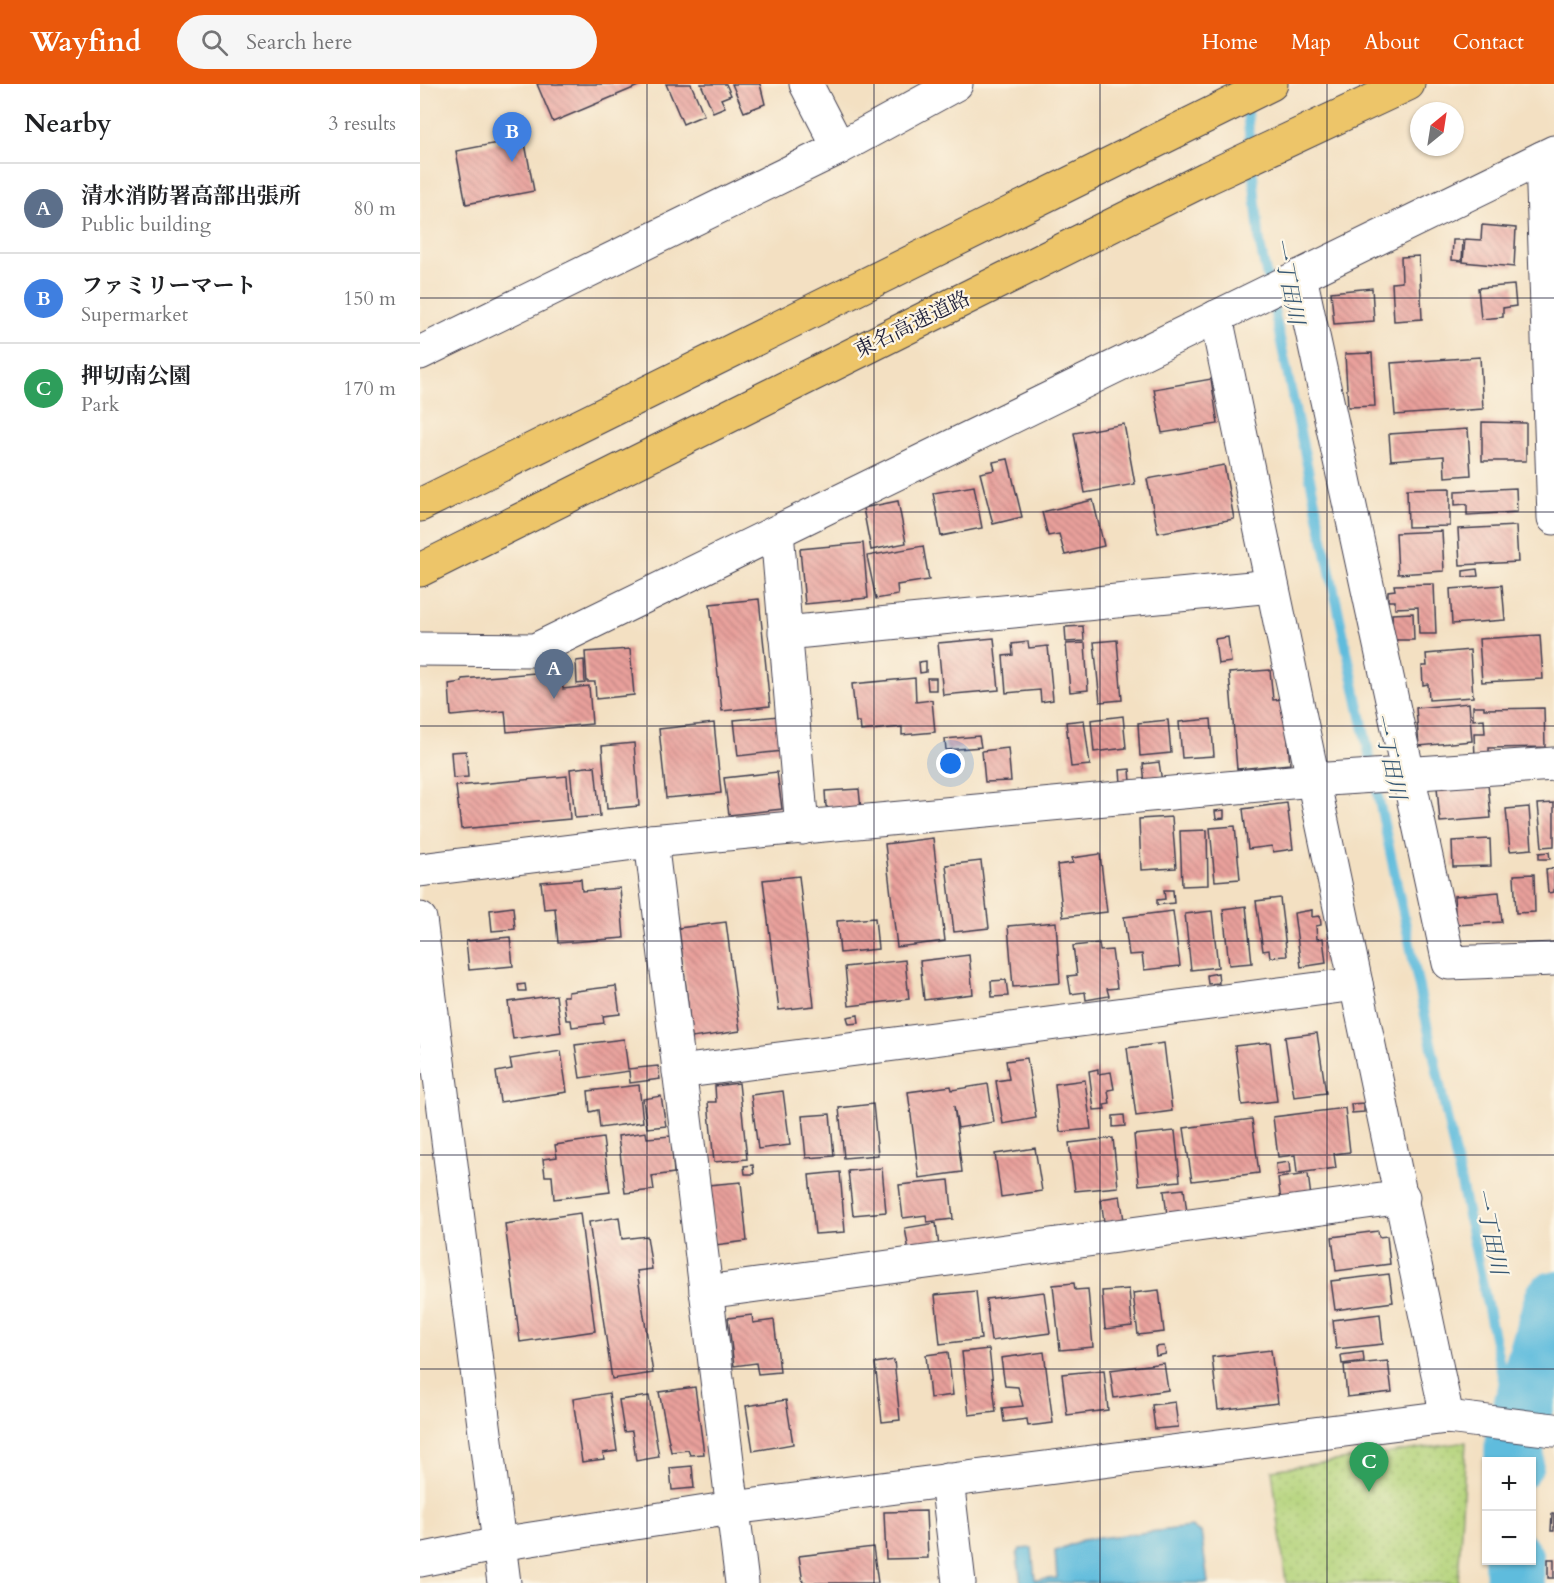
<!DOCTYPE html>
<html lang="en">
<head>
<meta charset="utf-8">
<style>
  body { margin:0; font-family:Cardo,"Noto Serif JP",serif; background:#f6f6f6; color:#202124 }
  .controls { position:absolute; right:18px; bottom:18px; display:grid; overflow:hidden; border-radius:0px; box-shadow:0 2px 4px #0004 }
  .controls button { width:54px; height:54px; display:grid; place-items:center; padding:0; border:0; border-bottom:2px solid #e0e0e0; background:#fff; color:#202124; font:30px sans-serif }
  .compass { position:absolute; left:990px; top:18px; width:54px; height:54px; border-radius:50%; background:#fff; box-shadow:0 2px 4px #0004; rotate:30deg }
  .you { position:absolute; left:531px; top:680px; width:21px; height:21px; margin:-15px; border:4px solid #fff; border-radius:50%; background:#1a73e8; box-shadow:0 0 0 9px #1a73e833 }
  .badge { display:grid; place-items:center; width:39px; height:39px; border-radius:50%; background:#ea580c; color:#fff; font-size:20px; font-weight:700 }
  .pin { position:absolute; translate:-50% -50px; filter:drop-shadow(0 2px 3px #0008) }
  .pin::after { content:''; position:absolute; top:32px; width:21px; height:18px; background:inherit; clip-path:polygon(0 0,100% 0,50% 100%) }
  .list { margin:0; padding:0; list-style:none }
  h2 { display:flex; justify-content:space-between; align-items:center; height:78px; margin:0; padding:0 24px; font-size:26px }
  h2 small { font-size:20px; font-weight:400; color:#757577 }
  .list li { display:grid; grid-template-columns:39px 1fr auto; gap:18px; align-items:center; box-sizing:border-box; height:90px; padding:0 24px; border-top:2px solid #e0e0e0 }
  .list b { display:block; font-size:22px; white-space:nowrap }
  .list p { margin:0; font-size:20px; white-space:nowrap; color:#757577 }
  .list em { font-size:20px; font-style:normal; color:#757577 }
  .icon { flex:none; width:33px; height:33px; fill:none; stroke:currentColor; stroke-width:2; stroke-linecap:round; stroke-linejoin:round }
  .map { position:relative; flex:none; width:1134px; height:1499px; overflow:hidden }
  header { display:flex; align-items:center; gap:36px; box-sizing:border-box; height:84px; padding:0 30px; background:#ea580c; color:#fff }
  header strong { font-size:28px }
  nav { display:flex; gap:33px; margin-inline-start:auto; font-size:21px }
  .search { width:420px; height:54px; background:#f6f6f6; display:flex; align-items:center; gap:15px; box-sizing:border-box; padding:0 21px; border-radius:33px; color:#757577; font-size:22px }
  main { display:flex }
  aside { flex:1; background:#fff }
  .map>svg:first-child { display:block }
</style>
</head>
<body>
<header>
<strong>Wayfind</strong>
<div class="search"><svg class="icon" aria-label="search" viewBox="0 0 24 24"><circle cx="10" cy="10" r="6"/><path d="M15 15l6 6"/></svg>Search here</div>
<nav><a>Home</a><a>Map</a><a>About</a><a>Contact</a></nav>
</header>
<main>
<aside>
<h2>Nearby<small>3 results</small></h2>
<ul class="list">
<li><span class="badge" style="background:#5c6f8a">A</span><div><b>清水消防署高部出張所</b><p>Public building</p></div><em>80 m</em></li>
<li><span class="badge" style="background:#3f7fe0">B</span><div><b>ファミリーマート</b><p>Supermarket</p></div><em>150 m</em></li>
<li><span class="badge" style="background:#2e9e5b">C</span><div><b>押切南公園</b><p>Park</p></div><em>170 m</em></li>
</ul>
</aside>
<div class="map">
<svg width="1134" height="1499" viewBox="0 0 1134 1499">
  <defs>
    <pattern id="park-dots" width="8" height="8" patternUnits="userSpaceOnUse" patternTransform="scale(1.5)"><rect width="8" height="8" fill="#b3d37a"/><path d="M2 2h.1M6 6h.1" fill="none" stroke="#9ab56a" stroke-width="1.8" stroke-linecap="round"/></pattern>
    <pattern id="building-back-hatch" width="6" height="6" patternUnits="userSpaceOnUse" patternTransform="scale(1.5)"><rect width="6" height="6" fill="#e9a09b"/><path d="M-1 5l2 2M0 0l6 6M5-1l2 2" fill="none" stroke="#bc8280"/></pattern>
  </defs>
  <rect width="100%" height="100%" fill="#fcf5e5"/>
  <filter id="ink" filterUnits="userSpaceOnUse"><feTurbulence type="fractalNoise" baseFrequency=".0167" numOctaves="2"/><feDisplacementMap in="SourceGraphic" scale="12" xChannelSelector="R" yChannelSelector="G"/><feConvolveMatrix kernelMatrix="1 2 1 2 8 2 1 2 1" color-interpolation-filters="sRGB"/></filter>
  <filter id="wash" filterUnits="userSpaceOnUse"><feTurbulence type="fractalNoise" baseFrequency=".008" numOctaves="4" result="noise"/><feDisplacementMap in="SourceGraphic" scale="24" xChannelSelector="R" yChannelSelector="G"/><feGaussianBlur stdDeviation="1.35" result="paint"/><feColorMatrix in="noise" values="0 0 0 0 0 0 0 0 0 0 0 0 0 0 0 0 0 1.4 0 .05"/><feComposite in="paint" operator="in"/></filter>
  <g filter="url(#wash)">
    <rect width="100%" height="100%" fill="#f3e0c2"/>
    <polygon fill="url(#park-dots)" stroke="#6a7a5a" stroke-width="1.5" points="1046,1358 1038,1499 866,1499 852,1386"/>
    <polygon fill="#5fbcdd" stroke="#406f8c" stroke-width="1.5" points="771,1443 781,1448 788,1499 601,1499 597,1471 600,1465 612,1464 615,1496 637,1494 635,1467 662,1456"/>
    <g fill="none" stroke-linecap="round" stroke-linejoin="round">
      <polyline stroke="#5fbcdd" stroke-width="10" points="826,18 840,161 1092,1337"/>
      <g stroke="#5fbcdd" stroke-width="60">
        <polyline points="1094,1378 1095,1350 1134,1217"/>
        <polyline points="1094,1476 1095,1499"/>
      </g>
    </g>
    <g id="blocks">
      <g fill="url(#building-back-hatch)">
        <polygon points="117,0 223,0 133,38"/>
        <polygon points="246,0 271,0 284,31 263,40"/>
        <polygon points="281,0 306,0 311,11 301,15 305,23 293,28"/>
        <polygon points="312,0 340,0 345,20 324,28"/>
        <polygon points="104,54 114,107 46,120 36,67"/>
        <polygon points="1062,141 1096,144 1094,183 1043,178 1045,155 1061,156"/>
        <polygon points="1033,156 1043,156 1042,177 1032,176"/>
        <polygon points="999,172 1002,235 974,237 972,199 982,198 981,173"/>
        <polygon points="1094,201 1096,222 1083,224 1083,233 1061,235 1058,204"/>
        <polygon points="952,204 954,237 914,240 911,208"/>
        <polygon points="952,269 955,322 928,323 925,270"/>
        <polygon points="1060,273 1063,325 975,331 971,279"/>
        <polygon points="791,295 798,340 742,349 734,305"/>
        <polygon points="1062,338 1106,339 1106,377 1062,377"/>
        <polygon points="704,340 715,400 665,409 654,349"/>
        <polygon points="1048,345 1051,391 1025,393 1024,372 971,376 969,350"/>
        <polygon points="588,375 602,433 573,440 560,389 575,386 573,378"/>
        <polygon points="804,381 814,435 738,449 727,395"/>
        <polygon points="554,402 562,444 521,452 513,409"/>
        <polygon points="1030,404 1030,442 988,443 987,405"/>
        <polygon points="1096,404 1097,428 1047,431 1047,420 1035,421 1035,407"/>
        <polygon points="673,416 684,462 645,471 639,450 628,452 622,428"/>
        <polygon points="478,417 486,459 451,466 443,424"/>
        <polygon points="1096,442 1098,478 1040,481 1038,445"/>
        <polygon points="1022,447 1024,487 978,490 976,449"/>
        <polygon points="443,459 448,514 385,520 380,465"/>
        <polygon points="503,462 509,496 477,501 478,511 456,515 447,472"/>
        <polygon points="1057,485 1058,492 1043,493 1043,487"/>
        <polygon points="1014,500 1016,550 999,550 998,523 975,524 975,517 968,517 968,507 975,506 974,501"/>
        <polygon points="1082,501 1085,536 1032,540 1030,505"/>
        <polygon points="339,515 350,622 302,627 290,520"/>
        <polygon points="993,529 994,556 973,556 972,530"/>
        <polygon points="663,542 664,557 646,558 645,543"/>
        <polygon points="1120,551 1123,595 1062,598 1059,555"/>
        <polygon points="808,553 811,578 798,580 795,555"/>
        <polygon points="574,554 579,606 523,611 518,559"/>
        <polygon points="697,556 702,616 680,618 674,558"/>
        <polygon points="608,558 609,564 628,562 633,616 621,618 620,606 586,609 583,572 593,571 592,560"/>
        <polygon points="665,559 668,606 650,608 646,560"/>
        <polygon points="210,565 214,611 176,615 175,598 167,598 165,568"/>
        <polygon points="1050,566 1053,613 1009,616 1008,600 1003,601 1002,582 1007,582 1006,570"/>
        <polygon points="164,576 165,599 157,600 156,577"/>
        <polygon points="506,577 506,588 500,589 499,578"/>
        <polygon points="850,586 853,616 864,615 870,680 817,685 809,589"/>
        <polygon points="141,587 143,605 169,602 172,640 87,648 85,627 31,632 29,600 42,598 42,595"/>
        <polygon points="495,594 496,618 512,616 515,648 482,651 482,643 441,647 440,638 436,638 432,600"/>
        <polygon points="507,594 516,594 516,606 508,606"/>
        <polygon points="1049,619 1052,657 999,662 996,624"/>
        <polygon points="1053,622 1064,622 1064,625 1124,624 1125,663 1069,664 1069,673 1055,674 1054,649 1065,649 1064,635 1053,636"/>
        <polygon points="359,632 363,667 318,672 314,636"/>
        <polygon points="703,632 706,664 674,668 671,636"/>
        <polygon points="791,635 794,672 762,674 759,638"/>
        <polygon points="664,636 670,681 651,683 646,638"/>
        <polygon points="748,636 751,669 720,672 718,639"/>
        <polygon points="294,639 301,709 246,714 239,645"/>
        <polygon points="559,652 561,663 526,666 525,655"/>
        <polygon points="214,659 219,722 187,725 182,662"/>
        <polygon points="588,664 591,697 565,698 562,667"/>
        <polygon points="46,667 48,693 33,694 31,668"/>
        <polygon points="739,678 742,698 725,700 723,680"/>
        <polygon points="175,682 180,732 155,734 150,685"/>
        <polygon points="710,685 711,698 701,699 700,686"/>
        <polygon points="357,688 362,725 309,731 304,694"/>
        <polygon points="147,692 150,735 41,745 36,702"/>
        <polygon points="1068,699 1071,734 1020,738 1017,703"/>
        <polygon points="439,705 441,726 414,728 406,722 405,707"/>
        <polygon points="867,719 873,765 853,768 852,762 828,765 823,725"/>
        <polygon points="1134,719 1134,762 1122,763 1118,720"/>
        <polygon points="1109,723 1112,765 1090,767 1086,725"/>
        <polygon points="804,726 804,734 796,735 795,727"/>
        <polygon points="752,733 756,784 721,786 719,735"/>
        <polygon points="815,742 820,795 795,797 790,744"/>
        <polygon points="787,746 788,801 762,802 760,747"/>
        <polygon points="513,754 525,857 477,863 465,760"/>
        <polygon points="1070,755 1071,782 1033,783 1032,757"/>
        <polygon points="1129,768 1130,775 1119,775 1119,769"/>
        <polygon points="680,770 687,828 643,833 637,781 653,779 652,774"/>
        <polygon points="561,777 569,844 534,848 526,781"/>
        <polygon points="1134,784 1134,808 1128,809 1126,785"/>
        <polygon points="1114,790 1115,828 1096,829 1094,791"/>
        <polygon points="379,792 394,922 359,926 343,796"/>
        <polygon points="161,795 162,807 200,804 204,854 138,859 135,824 124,825 121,798"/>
        <polygon points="744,806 753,806 754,819 737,821 737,816 745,815"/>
        <polygon points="1079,808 1082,838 1036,841 1034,812"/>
        <polygon points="860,814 867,872 850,873 849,866 843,867 836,817"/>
        <polygon points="826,822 832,879 809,881 803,825"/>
        <polygon points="93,823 95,845 72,847 70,826"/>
        <polygon points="892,826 892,833 900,832 901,841 896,842 897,855 903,854 906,879 881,883 874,829"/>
        <polygon points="753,827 760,882 724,886 722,870 709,871 704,833"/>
        <polygon points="792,827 798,883 771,886 765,830"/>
        <polygon points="455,834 458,865 420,869 417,837"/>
        <polygon points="306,838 320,947 272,954 259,844"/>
        <polygon points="636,838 640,899 593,903 588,842"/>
        <polygon points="90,853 93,882 49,886 46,857"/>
        <polygon points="679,859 680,867 692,866 697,904 687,905 689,912 666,916 665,908 651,910 648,892 657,891 653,862"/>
        <polygon points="549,871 553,910 504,916 500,877"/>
        <polygon points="485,876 489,915 429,922 425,883"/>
        <polygon points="798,889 799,899 788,900 787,891"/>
        <polygon points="586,896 588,912 572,913 571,897"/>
        <polygon points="105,900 106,907 99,907 98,901"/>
        <polygon points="196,902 200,930 183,932 184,939 152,943 151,936 146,936 143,912 148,912 148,908"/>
        <polygon points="136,911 141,948 93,955 88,918"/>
        <polygon points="438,931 439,939 429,940 427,933"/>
        <polygon points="897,949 906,1009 874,1013 865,953"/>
        <polygon points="204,955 208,985 238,982 240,995 210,999 209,987 160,994 155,961"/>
        <polygon points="850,958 857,1017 822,1021 815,962"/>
        <polygon points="744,959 752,1027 716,1032 707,964"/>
        <polygon points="141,967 147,1008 80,1018 76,988 92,985 90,975"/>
        <polygon points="607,974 616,1034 583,1040 576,997 589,995 586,977"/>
        <polygon points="678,985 678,990 691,988 694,1005 688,1006 690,1020 684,1021 685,1025 674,1026 669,987"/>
        <polygon points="665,996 671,1045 640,1048 635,1000"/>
        <polygon points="319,999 327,1075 294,1078 288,1018 296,1018 295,1002"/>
        <polygon points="568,1000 574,1038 538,1044 534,1022 542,1088 499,1094 488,1008 531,1002 532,1006"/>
        <polygon points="219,1001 223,1038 180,1044 178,1026 170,1028 168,1007"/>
        <polygon points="363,1007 370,1061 338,1065 331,1011"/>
        <polygon points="241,1012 246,1042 227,1044 223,1015"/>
        <polygon points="944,1019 944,1028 932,1029 931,1020"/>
        <polygon points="453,1020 458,1071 424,1074 419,1024"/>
        <polygon points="925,1024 930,1068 914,1070 916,1084 877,1089 875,1071 858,1073 853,1033"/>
        <polygon points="410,1030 414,1072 386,1074 382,1032"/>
        <polygon points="704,1031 705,1042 693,1043 693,1032"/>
        <polygon points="832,1035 839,1089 772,1097 764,1044"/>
        <polygon points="755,1047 760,1097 719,1101 714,1051"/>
        <polygon points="226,1048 227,1054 251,1052 254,1089 232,1092 234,1106 205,1109 198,1052"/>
        <polygon points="183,1054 190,1108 134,1115 132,1092 125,1092 123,1075 137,1073 135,1061"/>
        <polygon points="693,1054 698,1103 655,1107 649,1059"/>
        <polygon points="615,1064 622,1107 581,1113 575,1070"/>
        <polygon points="869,1078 870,1089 857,1091 856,1080"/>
        <polygon points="333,1081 334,1090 325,1090 324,1082"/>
        <polygon points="462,1084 466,1128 433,1131 428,1087"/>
        <polygon points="420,1088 425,1148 395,1150 389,1091"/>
        <polygon points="888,1090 891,1113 861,1117 858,1094"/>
        <polygon points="529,1096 533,1135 507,1138 506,1131 483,1134 479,1101"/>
        <polygon points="321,1098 327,1157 295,1161 288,1101"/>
        <polygon points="764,1105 767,1129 747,1131 744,1107"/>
        <polygon points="700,1112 704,1136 684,1138 681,1115"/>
        <polygon points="160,1129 175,1247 100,1258 85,1140"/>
        <polygon points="199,1133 202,1155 227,1152 232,1185 217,1187 233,1289 192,1295 169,1138"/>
        <polygon points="516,1139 519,1163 489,1167 485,1144"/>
        <polygon points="958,1147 959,1153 967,1152 970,1180 916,1187 912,1153"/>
        <polygon points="969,1190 973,1218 915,1226 911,1197"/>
        <polygon points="654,1199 655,1206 668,1205 673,1263 640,1266 633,1201"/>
        <polygon points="709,1205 712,1242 685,1245 682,1207"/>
        <polygon points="739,1206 744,1248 718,1251 713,1209"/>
        <polygon points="556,1207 561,1255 520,1260 515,1211"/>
        <polygon points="624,1208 630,1249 571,1257 566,1215"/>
        <polygon points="960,1230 963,1260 916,1265 913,1236"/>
        <polygon points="332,1231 333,1239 354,1236 360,1288 338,1290 336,1279 314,1282 308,1234"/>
        <polygon points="744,1262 746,1270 736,1272 735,1263"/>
        <polygon points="569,1265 576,1328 549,1331 542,1268"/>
        <polygon points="851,1266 858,1319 798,1326 792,1273"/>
        <polygon points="528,1268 533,1311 510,1314 506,1271"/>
        <polygon points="624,1268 633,1339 608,1342 607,1335 584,1338 582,1324 603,1322 598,1303 585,1302 581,1274"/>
        <polygon points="943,1268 944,1277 922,1280 921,1271"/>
        <polygon points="474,1276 480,1336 462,1338 455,1279"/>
        <polygon points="968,1277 972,1308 927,1313 924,1281"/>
        <polygon points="744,1279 748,1306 694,1314 690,1286"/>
        <polygon points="684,1286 688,1326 647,1331 642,1290"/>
        <polygon points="275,1303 284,1370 270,1371 268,1366 251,1368 239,1308"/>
        <polygon points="189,1309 197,1367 183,1369 184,1375 162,1378 153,1315"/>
        <polygon points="229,1312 239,1373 216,1377 212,1347 204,1348 199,1316"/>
        <polygon points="366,1316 373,1360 333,1367 326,1322"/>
        <polygon points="755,1318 758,1343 735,1345 732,1321"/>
        <polygon points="272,1382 274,1404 252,1406 250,1384"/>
        <polygon points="506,1427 508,1474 466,1475 464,1428"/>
        <polygon points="1132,1430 1134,1430 1134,1447 1131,1447"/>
        <polygon points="453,1463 458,1499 383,1499 379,1472"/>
        <rect x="1128" y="1475" width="6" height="19"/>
      </g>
    </g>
  </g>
  <g filter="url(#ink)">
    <use href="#blocks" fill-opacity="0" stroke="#413e4f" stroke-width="1.5"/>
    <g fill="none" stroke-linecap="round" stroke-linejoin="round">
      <defs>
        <g id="minor">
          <polyline points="386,0 419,64"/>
          <polyline points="1122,74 1134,434"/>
          <polyline points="880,192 1029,879 1134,875"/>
          <polyline points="796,233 1027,1333"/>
          <polyline points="0,269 419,64 536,0"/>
          <polyline points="357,448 382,744"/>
          <polyline points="365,549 852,502"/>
          <polyline points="0,565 115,566 1134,68"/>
          <polyline points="231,757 322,1499"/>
          <polyline points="0,786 231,757 893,696 1134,680"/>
          <polyline points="0,835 84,1499"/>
          <polyline points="259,988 936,900"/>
          <polyline points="286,1208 983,1113"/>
          <polyline points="527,1396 539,1499"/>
          <polyline points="0,1476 79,1460 312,1424 1027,1333 1134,1346"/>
        </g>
        <g id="highway">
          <polyline points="0,421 851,0"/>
          <polyline points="0,486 787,94 988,0"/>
        </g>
      </defs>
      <use href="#minor" stroke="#413e4f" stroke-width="35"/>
      <use href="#highway" stroke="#413e4f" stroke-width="35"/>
      <use href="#minor" stroke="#fff" stroke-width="33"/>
      <use href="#highway" stroke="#edc569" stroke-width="33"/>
    </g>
  </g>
  <path fill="none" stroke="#22223b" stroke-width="1.5" stroke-opacity="0.55" d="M227,0v1499M454,0v1499M680,0v1499M907,0v1499M0,214h1134M0,428h1134M0,642h1134M0,857h1134M0,1071h1134M0,1285h1134"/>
  <g text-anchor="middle" stroke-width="4.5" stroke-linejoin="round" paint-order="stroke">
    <g font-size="21" fill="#22223b" stroke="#fcf5e5">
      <text transform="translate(492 240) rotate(-26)" y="7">東名高速道路</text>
    </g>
    <g font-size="22" font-style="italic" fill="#375874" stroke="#fcf5e5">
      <text transform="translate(869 197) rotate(79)" y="8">一丁田川</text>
      <text transform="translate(970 672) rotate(78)" y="8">一丁田川</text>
      <text transform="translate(1071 1147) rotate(78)" y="8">一丁田川</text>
    </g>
  </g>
</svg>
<div class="controls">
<button>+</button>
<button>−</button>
</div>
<svg class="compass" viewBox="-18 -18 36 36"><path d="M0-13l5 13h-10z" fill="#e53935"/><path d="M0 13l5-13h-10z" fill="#757577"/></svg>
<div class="you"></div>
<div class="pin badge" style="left:134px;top:615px;background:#5c6f8a">A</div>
<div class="pin badge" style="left:92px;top:78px;background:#3f7fe0">B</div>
<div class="pin badge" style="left:949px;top:1408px;background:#2e9e5b">C</div>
</div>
</main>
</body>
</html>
